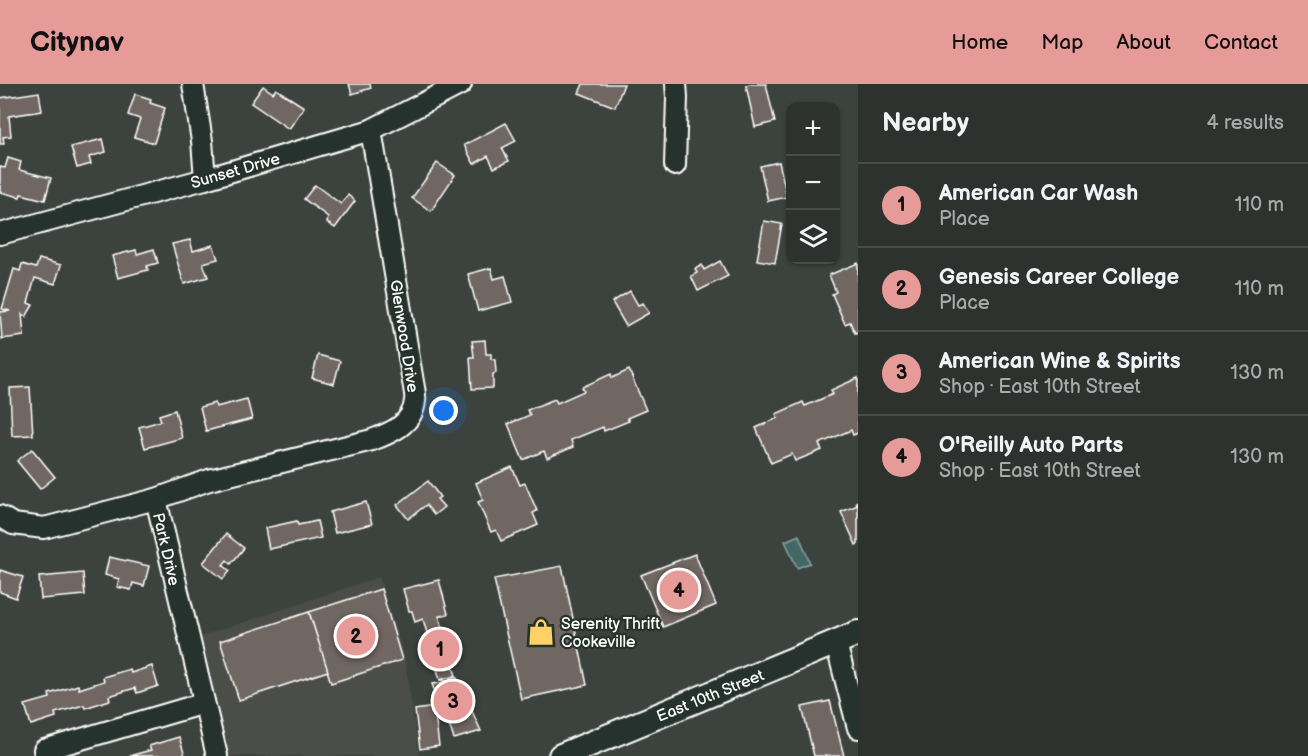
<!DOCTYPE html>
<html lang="en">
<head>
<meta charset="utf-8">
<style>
  body { margin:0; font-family:"Balsamiq Sans",sans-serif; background:#353a36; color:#f1f3f6 }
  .controls { position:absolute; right:18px; top:18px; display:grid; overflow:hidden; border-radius:12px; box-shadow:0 2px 4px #0004 }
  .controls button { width:54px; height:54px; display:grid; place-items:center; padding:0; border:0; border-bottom:2px solid #484d4a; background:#2d322e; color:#f1f3f6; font:30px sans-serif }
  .you { position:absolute; left:444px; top:327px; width:21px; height:21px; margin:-15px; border:4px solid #fff; border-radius:50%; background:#1a73e8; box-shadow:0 0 0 9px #1a73e833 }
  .badge { display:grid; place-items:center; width:39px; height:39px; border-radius:50%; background:#e69b98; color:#111; font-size:20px; font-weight:700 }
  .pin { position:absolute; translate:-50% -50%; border:3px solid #fff; box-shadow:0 2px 6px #0006 }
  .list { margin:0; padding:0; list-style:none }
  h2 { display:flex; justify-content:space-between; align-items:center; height:78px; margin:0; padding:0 24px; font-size:26px }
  h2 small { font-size:20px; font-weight:400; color:#a7aaaa }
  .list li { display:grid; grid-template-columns:39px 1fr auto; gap:18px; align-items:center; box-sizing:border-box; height:84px; padding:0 24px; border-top:2px solid #484d4a }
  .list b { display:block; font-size:22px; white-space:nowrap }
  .list p { margin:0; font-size:20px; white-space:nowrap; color:#a7aaaa }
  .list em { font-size:20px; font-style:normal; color:#a7aaaa }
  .icon { flex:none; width:33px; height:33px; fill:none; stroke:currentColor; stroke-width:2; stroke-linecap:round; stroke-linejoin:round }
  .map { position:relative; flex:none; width:858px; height:672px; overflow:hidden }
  header { display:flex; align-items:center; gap:36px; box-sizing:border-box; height:84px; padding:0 30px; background:#e69b98; color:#111 }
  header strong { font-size:28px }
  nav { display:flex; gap:33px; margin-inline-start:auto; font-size:21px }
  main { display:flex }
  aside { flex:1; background:#2d322e }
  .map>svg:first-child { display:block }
</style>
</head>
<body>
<header>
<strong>Citynav</strong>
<nav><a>Home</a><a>Map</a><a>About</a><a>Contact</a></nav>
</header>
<main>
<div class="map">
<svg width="858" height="672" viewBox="0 0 858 672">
  <rect width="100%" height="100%" fill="#3c423d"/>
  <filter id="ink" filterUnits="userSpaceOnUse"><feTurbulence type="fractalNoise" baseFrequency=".0167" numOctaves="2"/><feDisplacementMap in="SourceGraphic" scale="12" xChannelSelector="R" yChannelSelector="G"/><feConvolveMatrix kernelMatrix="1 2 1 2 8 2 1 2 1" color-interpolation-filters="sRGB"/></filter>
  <g filter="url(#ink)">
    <polygon fill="#4b4d48" points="379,493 405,576 419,672 224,672 196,554"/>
    <polygon fill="#436866" stroke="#8ea4a3" stroke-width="1.5" points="799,451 810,479 797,484 785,457"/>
    <g fill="#6f6662" stroke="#fff" stroke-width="1.5">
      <polygon points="349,0 370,0 371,4 352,10"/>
      <polygon points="583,0 624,0 615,23 579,9"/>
      <polygon points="750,0 766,0 775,38 755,43 746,1"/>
      <polygon points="263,2 273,9 276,5 304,23 289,45 251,19"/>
      <polygon points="39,8 42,27 9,32 11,52 3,53 4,60 0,60 0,14"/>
      <polygon points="135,10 151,15 150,19 165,24 154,59 134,53 140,35 128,31"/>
      <polygon points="506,39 516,57 502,64 509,77 494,84 488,72 474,80 464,61"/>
      <polygon points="103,55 106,68 89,73 91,80 77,84 71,63"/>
      <polygon points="8,74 21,78 19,86 51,94 45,116 21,110 20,113 0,108 0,83 5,84"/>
      <polygon points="779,78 787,113 768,117 760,82"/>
      <polygon points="437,79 455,91 431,127 412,114"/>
      <polygon points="315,101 341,120 348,111 355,117 335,144 327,139 328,133 304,115"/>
      <polygon points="764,137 782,140 775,179 757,176"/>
      <polygon points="190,156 193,167 213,161 218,175 203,179 208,193 184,200 172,160"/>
      <polygon points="154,165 158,179 147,182 148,186 118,194 112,172 136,166 137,170"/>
      <polygon points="39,175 61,181 55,200 35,194 28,219 33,221 26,233 22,230 24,252 2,255 0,228 10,227 2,225 14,185 20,187 22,180 36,184"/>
      <polygon points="720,177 728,192 698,207 691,192 697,189 695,185 702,181 704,186"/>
      <polygon points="858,179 858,248 855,249 850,238 845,240 832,210 836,208 829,191"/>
      <polygon points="491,184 494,195 505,192 512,218 478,227 468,190"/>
      <polygon points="630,207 638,221 643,219 649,229 626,242 612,218"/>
      <polygon points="485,256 486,270 491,270 491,275 495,276 496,289 493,290 493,304 472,305 470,273 474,273 472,257"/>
      <polygon points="318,271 340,277 334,300 312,294"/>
      <polygon points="629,286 646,326 627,334 629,337 604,347 603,343 571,356 573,363 547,374 544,367 523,376 508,340 530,331 527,326 555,315 557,319 584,307 582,303 611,290 612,294"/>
      <polygon points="858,294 858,349 853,351 851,346 819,360 822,366 795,377 792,370 771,379 756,344 778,334 776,330 803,318 805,322 833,310 831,306"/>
      <polygon points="30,303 33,351 12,352 10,304"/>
      <polygon points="247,315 252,335 206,347 200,323 215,319 216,323"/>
      <polygon points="175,326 182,354 145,364 139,343 161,337 159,331"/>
      <polygon points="32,365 55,393 40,405 17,377"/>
      <polygon points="512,383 520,401 525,399 537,427 533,429 538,441 501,457 496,446 491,448 478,418 483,416 476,399"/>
      <polygon points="428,397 440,413 437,415 444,423 434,431 426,421 408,435 397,421"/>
      <polygon points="858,417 858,460 856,461 841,428 858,421 856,418"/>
      <polygon points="366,418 372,440 335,449 330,428"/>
      <polygon points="297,437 298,441 317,437 321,454 269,465 265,444"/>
      <polygon points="226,450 244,464 231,480 227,476 223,481 230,487 223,495 203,479"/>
      <polygon points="695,470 716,521 663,543 641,491"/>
      <polygon points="109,473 149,482 144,502 133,499 131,506 117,503 119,495 105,491"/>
      <polygon points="562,482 587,601 521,615 494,495"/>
      <polygon points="0,486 23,493 16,514 0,508"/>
      <polygon points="83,489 85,511 41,515 39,493"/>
      <polygon points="439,496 448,530 439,532 456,592 440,596 423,535 415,538 412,527 409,527 403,505"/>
      <polygon points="381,505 402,576 331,599 309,528"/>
      <polygon points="309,528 328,587 239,616 220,557"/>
      <polygon points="152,582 158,602 137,609 135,604 109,612 110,616 85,624 84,621 55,629 56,633 31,641 25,621 50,614 49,610 78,601 79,605 104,597 103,593 130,585 131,589"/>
      <polygon points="456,592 481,647 454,655 448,638 444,634 432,600 450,598 440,596"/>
      <polygon points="830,617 844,672 814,672 802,623"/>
      <polygon points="434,623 439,662 420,665 415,626"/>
      <polygon points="179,653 185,672 129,672 151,666 149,662"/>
    </g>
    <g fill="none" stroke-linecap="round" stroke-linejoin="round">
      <defs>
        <g id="minor">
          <polyline points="193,0 202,57 205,95"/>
          <polyline points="675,81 677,13 676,0"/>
          <polyline points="0,150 205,95 371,46 461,0"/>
          <polyline points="156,415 217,672"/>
          <path d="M0,432l13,8 31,4 112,-29 53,-19 163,-40c19,-7 41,-16 43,-39 1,-6 -1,-13 -2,-19l-42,-252"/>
          <polyline points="836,559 858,644"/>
          <polyline points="44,666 204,619"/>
        </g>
        <polyline id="major" points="561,672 858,549"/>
      </defs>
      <use href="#minor" stroke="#fff" stroke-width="24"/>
      <use href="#major" stroke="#fff" stroke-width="28"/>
      <use href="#minor" stroke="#26332d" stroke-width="20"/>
      <use href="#major" stroke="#26332d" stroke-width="24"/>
    </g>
  </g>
  <defs>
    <symbol id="shop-bare" viewBox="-9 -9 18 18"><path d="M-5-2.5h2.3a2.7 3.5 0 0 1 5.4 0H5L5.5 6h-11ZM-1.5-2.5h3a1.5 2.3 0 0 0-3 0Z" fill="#ffd166" stroke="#26332d" stroke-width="2.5" paint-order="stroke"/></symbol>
  </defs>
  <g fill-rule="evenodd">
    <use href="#shop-bare" x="522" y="529" width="38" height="38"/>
  </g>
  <g text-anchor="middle" stroke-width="4.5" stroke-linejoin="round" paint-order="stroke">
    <g font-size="16" fill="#fff" stroke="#26332d">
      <text transform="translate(235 86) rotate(-16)" y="6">Sunset Drive</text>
      <text transform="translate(405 252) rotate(81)" y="6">Glenwood Drive</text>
      <text transform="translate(167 465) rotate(77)" y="6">Park Drive</text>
      <text transform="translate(710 611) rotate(-22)" y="6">East 10th Street</text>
    </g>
    <g font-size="16" fill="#fff" stroke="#26332d" text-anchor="start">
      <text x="561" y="545">Serenity Thrift<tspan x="561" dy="18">Cookeville</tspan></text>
    </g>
  </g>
</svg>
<div class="controls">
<button>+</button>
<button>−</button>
<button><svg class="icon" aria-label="layers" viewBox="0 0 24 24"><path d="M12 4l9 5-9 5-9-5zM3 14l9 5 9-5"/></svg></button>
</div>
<div class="you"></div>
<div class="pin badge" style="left:440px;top:565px">1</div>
<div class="pin badge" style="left:356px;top:552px">2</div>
<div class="pin badge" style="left:453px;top:617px">3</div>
<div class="pin badge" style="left:679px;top:506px">4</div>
</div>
<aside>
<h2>Nearby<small>4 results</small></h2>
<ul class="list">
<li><span class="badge">1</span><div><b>American Car Wash</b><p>Place</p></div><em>110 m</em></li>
<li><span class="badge">2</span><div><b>Genesis Career College</b><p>Place</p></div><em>110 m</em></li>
<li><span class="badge">3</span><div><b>American Wine &amp; Spirits</b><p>Shop · East 10th Street</p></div><em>130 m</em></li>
<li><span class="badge">4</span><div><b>O'Reilly Auto Parts</b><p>Shop · East 10th Street</p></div><em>130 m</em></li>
</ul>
</aside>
</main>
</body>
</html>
